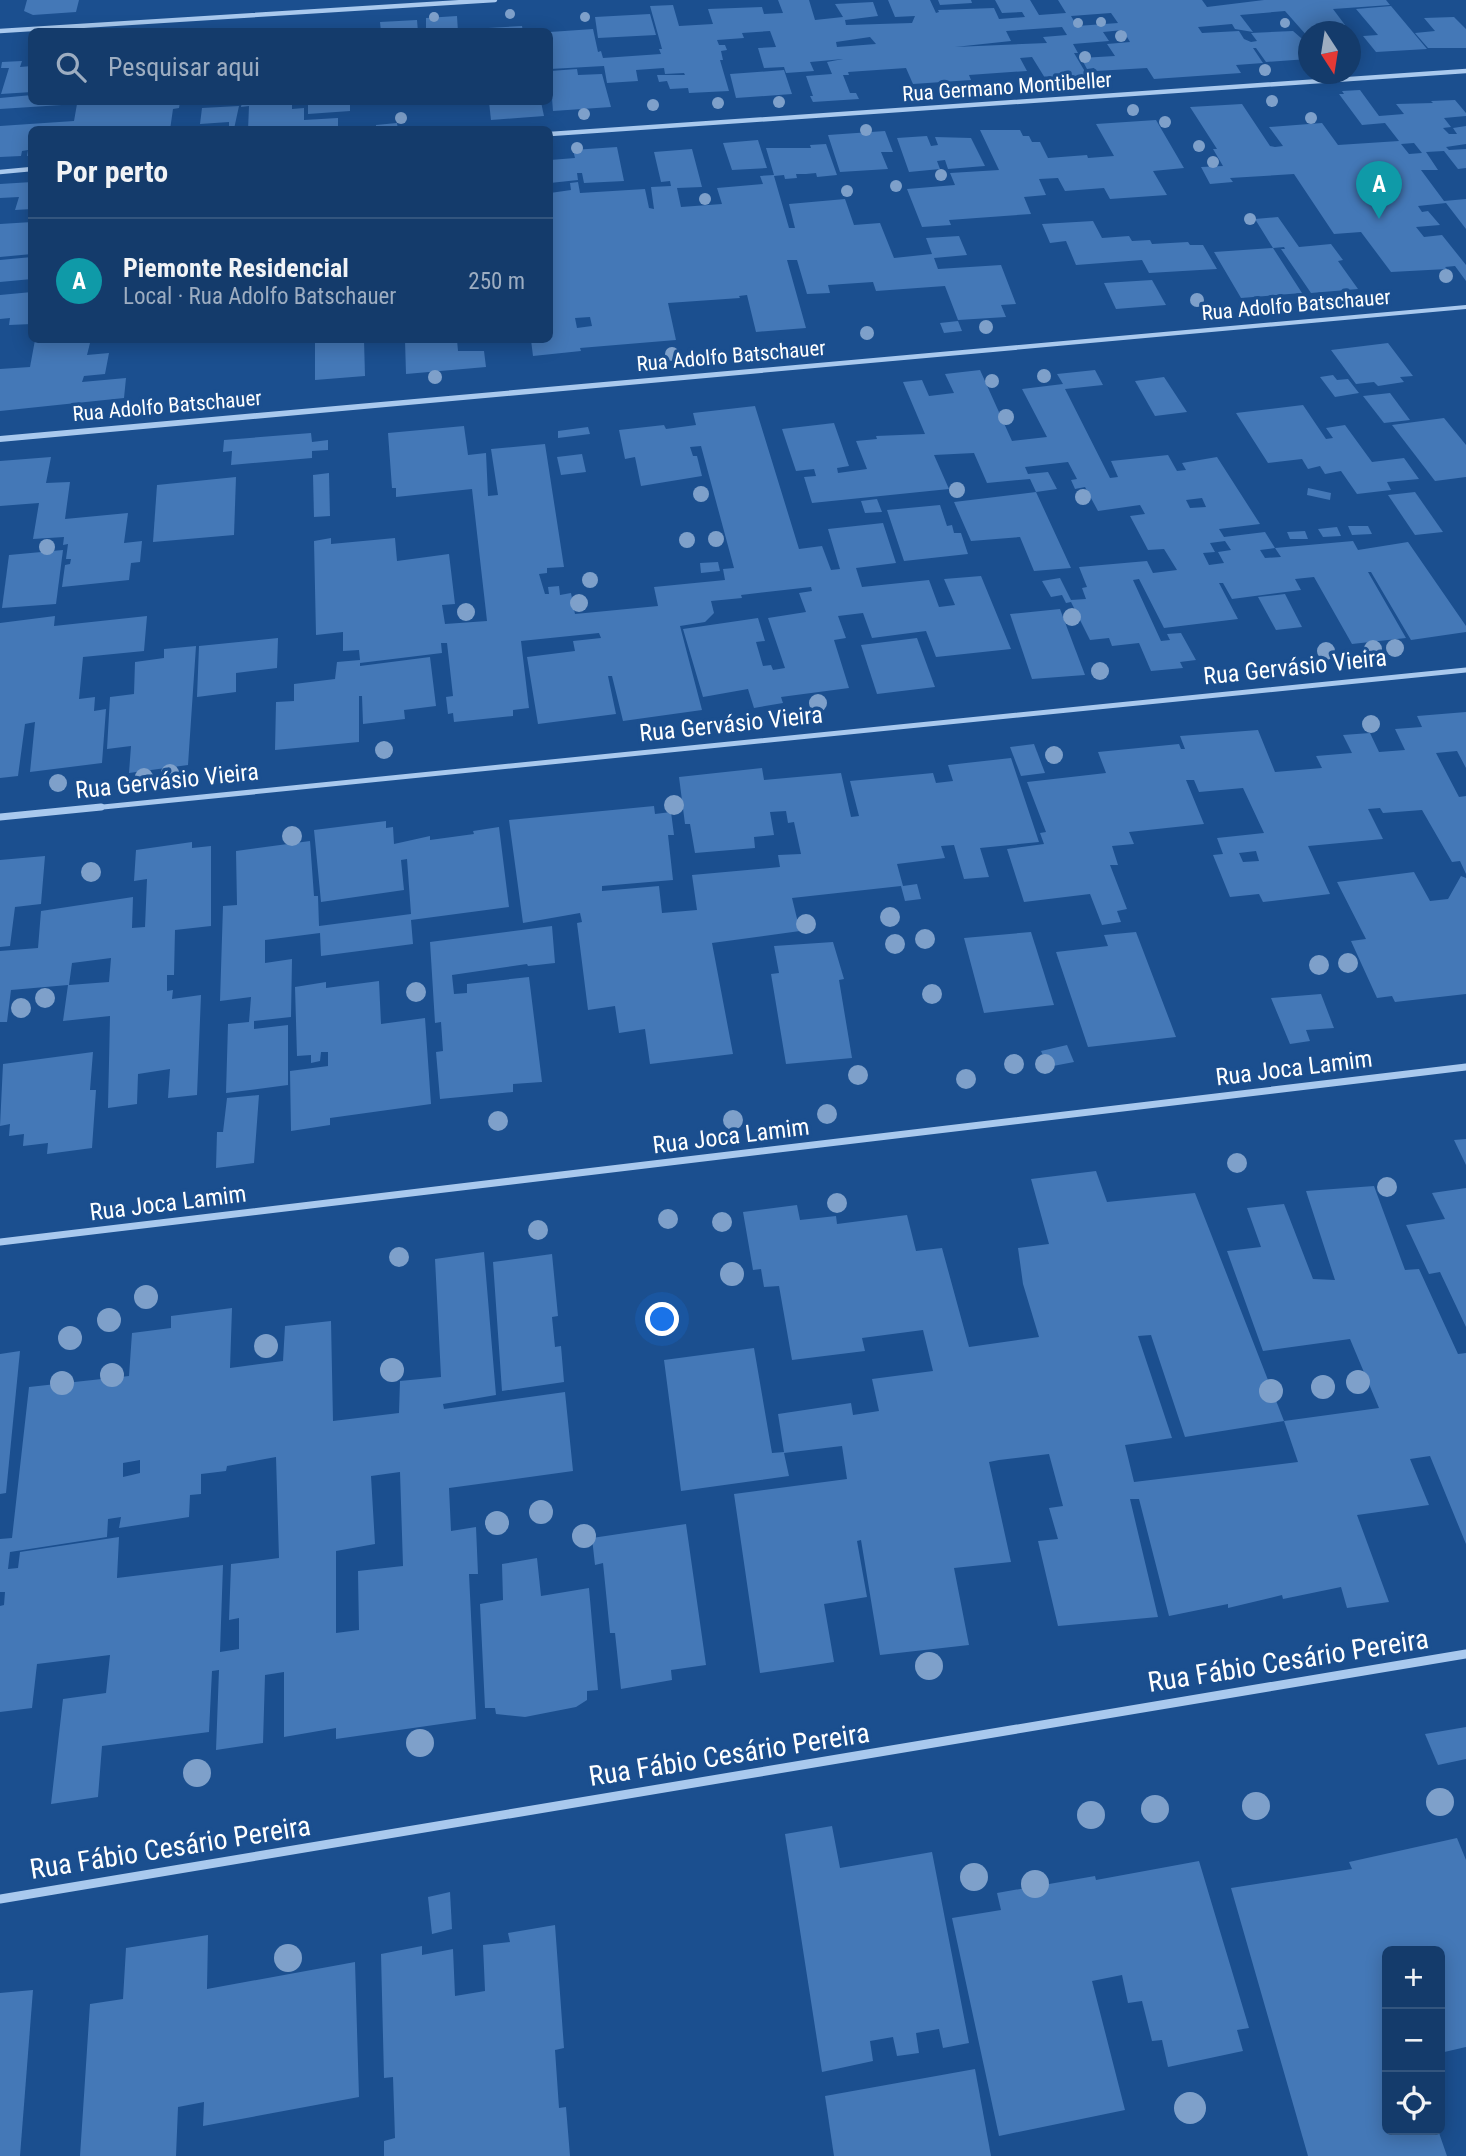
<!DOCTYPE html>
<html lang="pt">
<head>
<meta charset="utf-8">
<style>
  body { margin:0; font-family:"Roboto Condensed",sans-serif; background:#214673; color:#f1f3f6 }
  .controls { position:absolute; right:21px; bottom:21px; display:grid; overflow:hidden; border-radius:10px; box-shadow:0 4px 18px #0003 }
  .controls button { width:63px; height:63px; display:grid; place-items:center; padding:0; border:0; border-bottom:2px solid #33557e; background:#143b6b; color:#f1f3f6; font:35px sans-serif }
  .compass { position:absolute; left:1298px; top:21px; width:63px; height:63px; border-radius:50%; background:#143b6b; box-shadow:0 4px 18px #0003; rotate:168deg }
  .you { position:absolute; left:663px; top:1320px; width:24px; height:24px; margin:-18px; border:5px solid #fff; border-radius:50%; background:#1a73e8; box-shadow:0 0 0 10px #1a73e833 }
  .badge { display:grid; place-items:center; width:46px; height:46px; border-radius:50%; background:#ffd166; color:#fff; font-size:23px; font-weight:700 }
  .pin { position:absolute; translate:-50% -58px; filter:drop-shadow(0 2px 4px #0008) }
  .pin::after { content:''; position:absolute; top:37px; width:24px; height:21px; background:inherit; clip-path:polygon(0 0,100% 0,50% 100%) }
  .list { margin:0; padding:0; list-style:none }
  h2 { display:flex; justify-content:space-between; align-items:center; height:91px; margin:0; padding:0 28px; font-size:30px }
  h2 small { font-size:23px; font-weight:400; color:#9dadc1 }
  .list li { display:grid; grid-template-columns:46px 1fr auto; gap:21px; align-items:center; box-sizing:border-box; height:126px; padding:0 28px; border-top:2px solid #33557e }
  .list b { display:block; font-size:26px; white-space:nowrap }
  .list p { margin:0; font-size:23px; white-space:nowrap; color:#9dadc1 }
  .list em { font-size:23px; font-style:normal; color:#9dadc1 }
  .icon { flex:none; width:38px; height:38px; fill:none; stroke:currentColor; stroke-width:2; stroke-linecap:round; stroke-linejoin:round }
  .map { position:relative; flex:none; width:1466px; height:2156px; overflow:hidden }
  .search { position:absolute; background:#143b6b; box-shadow:0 4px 18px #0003; left:28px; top:28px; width:525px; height:77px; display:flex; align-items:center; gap:18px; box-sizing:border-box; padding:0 24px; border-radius:10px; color:#9dadc1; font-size:26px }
  .panel { position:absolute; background:#143b6b; box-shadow:0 4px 18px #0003; left:28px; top:126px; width:525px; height:217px; border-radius:10px }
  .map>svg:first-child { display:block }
</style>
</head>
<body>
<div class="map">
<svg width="1466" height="2156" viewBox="0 0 1466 2156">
  <rect width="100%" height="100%" fill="#1b4f8f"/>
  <g fill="#4478b7" fill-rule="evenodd">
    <polygon points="27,0 79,0 76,12 33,15 24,11"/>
    <path d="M778,0h31l6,20 28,-3 -8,-13 38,-2 5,14 -33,4 1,5 66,-2 3,-7 -20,1 -7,-17h42l6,13 3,-1 -1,-2 56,-2 5,11 26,-2 -3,-5 -20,1 -7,-13h35l9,15 27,-2 -8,-13h144l5,7 57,-7h122l4,5 -57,4 12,16h-6l5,7h-36v5l-23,-26 -45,4 13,17 -18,-3 -3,-5 -34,3 4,6 37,-2 5,8 7,3 6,-1 -6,-8 42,-2 15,13v15l-42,3 -10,-14h-3l10,15 -27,2 5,8 -87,6 -7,-11 -51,3 -2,-3 -7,1 -6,-11 34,-2 -8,-12 23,-2 -7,-12 -20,2 6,9 -36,3 5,9h-4l13,22 -42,3 -13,-21 -12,1 7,13 -58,4 2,5 -58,4 -7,-16 -58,4 1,3h-6l7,18h6l3,6 -46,3 -3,-6h3l-7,-20 26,-2 -5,-12 16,-3 -33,3 4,9 -28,2 -2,-6 -20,1 -6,-20 18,-1 -6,-16 -28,2 2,5 -27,2 2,5h6l2,5 -6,1 2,9h-3l9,31 -40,2 -1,-5 -18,1 -3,-8 -8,1 -2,-7h28l-1,-2 -19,1 -1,-6 -28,2 2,11 -31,2 -3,-17 -54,3v-37l43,-3 5,23 3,-1 2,7 58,-4 -2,-5h3l-12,-43 23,-1 6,21 34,-2 -5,-15 54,-2 2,7 19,-1zM1111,13l7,10 -41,3 -6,-10zM1062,27l5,8 -24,2 4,6 -92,4 56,-6 -5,-10zM870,37l6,7 -39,3 -1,-5z"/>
    <polygon points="938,0 971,0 972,3 940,5"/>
    <polygon points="1391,6 1427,49 1376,52 1363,36 1378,35 1356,9"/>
    <polygon points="650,14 656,35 598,38 595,17"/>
    <polygon points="457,16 458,32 426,32 426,18"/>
    <polygon points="1454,17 1466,29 1466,48 1428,48 1415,33 1435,31 1424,18"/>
    <polygon points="417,20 418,32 381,32 380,22"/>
    <polygon points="522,26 523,32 488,32 488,28"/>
    <polygon points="22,61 20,67 32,66 32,92 1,94 9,68 1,68 2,62"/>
    <polygon points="577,69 578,75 602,74 611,107 553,111 550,71"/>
    <polygon points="784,70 792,94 736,98 730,74"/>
    <path d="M1360,90l19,26 25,-2 -8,-10 37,-1 -2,-2 24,-1 11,13v3l-22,2 7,9 -8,1 6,6h8l-4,-6 13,-2v18l-20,3 3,3 17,-1v19l-8,1 -14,-18 -18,1 12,18h-17l23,31 22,-2v30l-20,-26 -28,3 4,6 6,-1 12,14 -24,2 8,10 18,-2 24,30v16l-11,-15 -10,1 2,2 -56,3 -30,-40 -27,2 -40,-60 -64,4 3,4 -23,2 -9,-17 22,-1 -10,-17h4l-27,-42 52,-3 28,42 5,1 8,-1 -14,-19 53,-4 16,22 61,-4 -14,-18 -23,2 -23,-31h5l-2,-3zM1414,143l8,10 -13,1 -8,-10z"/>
    <polygon points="32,95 32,102 180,102 179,108 173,109 170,130 32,130 32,155 27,156 28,150 22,151 21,156 0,157 0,126 74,121 77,104 0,109 0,98"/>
    <polygon points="242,102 292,102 292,109 304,108 304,120 338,118 338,130 304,130 304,127 248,130 249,106 241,107"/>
    <polygon points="308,102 350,102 350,111 308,114"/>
    <polygon points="489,102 541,102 544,116 491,120"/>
    <polygon points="239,106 234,129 229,130 229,122 200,124 202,108"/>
    <polygon points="1156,120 1184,168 1153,171 1167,195 1110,199 1104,188 1065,191 1058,178 1039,179 1046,195 1024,197 1031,214 949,220 951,225 922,227 907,189 955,185 950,173 999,170 980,130 1020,130 1023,136 1029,136 1032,142 1040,142 1048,158 1087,155 1088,158 1114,156 1096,124"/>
    <polygon points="397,123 398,130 376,130 376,125"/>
    <polygon points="885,131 893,152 881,152 888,169 840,172 828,135"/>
    <polygon points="927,136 931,146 938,145 935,137 971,138 985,166 948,169 945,160 937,161 940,169 909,172 897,138"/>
    <polygon points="758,140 767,168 732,170 723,143"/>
    <path d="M826,144l11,31 -20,2 -1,-4 -10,1h-10l1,4 -12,1 -1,-4 -10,1 15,52h6l-6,-24 56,-5 9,26 26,-2 14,35 38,-4 -6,-16 33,-2 8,19 -33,3 4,11 63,-4 15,39 -15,1 5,12 -48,3 -13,-34 -69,5 -3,-9 -45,3 2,8 -23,1 -10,-34h-10l19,68 -50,4 -9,-37 -8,1 1,2 -72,5 8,37 -96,8 1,3 -48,5 -2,-16h19v-147l21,-3 -1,-7 8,-1 2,11 65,-4 4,19 5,1 -3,-22 20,-1 -1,-5 -9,1 -7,-30 38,-3 10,38 -25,1 4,19 41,-3 -5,-16 46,-4 -3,-8 14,-1 -8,-27h45l-1,-3zM590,317l2,9 -15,2 -2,-10z"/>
    <polygon points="617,147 624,181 584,183 582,173 577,173 578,180 550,183 550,160 575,158 573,150"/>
    <polygon points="32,182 32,209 15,210 19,197 0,198 0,184"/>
    <polygon points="1278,217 1299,247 1331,244 1343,260 1338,261 1358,289 1311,293 1281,249 1285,249 1284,247 1273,248 1302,293 1241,298 1214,252 1273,248 1255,219"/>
    <polygon points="1093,221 1102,238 1129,236 1132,241 1150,240 1152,244 1188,242 1190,245 1203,245 1217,269 1149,273 1142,260 1076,265 1066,241 1050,243 1042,224"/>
    <polygon points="32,222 32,254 0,257 0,224"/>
    <polygon points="32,257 32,279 0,282 0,260"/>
    <polygon points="1152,280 1166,305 1116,309 1104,283"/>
    <polygon points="32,292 32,324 9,325 10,318 0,319 0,295"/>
    <polygon points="958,321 962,331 944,333 940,323"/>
    <polygon points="35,340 114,340 90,343 87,355 109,353 105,374 84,376 82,382 126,378 124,398 0,411 0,369 30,367"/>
    <polygon points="315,340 364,340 365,376 315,380"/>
    <polygon points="405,340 457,340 458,351 484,351 486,367 406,374"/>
    <polygon points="1388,343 1413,376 1400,377 1404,382 1378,386 1374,382 1356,384 1331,350"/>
    <path d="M980,370l32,71 35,-4 -25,-48 41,-5 -6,-10 38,-4 8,15 -38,4 45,89 8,-1 -7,-16 57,-6 9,16 9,-1 -4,-7 35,-6 43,67 -41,5 5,8 41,-5 10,16 78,-7 5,9 50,-8 58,84v6l-55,8 -40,-68h-3l38,66 -54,6 -38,-67 -19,2 6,11 -69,9 -9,-16h-4l19,36 -74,9 -25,-49 -6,1 28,61 9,-1 -3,-6 14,-1 15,27 -16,2 3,6 -32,3 -12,-28 -27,3 -3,-8 -19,2 -19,-38 -5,1 -4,-8 -11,2 -9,-16 18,-3 11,22 15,-1 -4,-11 5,-1 -8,-20 68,-6 6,12 24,-3 -13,-21 -16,1 -18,-34 15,-2 -5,-9 -42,6 -13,-24 -10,2 -4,-9 6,-1 -9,-17 -43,5 3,7 20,-2 9,17 -21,3 -6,-13 -43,4 -13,-30 -40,2 15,34 -137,14 -8,-26 12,-1 -2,-7 -18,2 -14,-42 52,-6 15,43 -12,2 1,5 29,-4 -11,-28 21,-2 -1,-3 49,-2 -22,-52 19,-2 7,16 25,-3 -9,-19zM1202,498l4,9 -16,1 -4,-8zM1225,541l6,9 -13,2 6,11 -15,2 -6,-12 12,-1 -5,-9zM1275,548l6,9 -16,1 -5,-8z"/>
    <polygon points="1333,375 1337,380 1348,379 1359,393 1335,397 1320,377"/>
    <polygon points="1164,377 1187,412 1155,416 1135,381"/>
    <polygon points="1390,393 1410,420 1384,423 1363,396"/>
    <polygon points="1303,405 1326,439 1333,438 1326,428 1345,425 1372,462 1404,458 1419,479 1387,482 1391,490 1357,494 1341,471 1325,474 1320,466 1308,469 1302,459 1268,463 1236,413"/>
    <polygon points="755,406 799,549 822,546 831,570 840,569 828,529 883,523 896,563 856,568 862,587 929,580 939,607 955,605 944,579 981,576 1011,649 936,657 926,631 872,638 863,613 838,616 846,638 834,640 849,688 781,697 783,703 754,708 748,689 703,697 683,629 758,618 765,641 756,642 763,666 771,665 773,670 785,668 768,618 806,612 799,593 812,591 811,587 741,595 742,598 711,601 714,613 705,622 680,626 702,710 623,721 612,676 608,676 616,714 538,724 527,657 575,651 573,641 601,638 599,633 521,641 529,708 513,710 513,716 454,722 453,713 448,714 446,697 453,696 447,643 441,643 442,653 360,663 360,666 430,657 436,706 404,710 405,719 363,724 362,696 359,696 359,742 275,750 276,702 294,701 294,684 335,679 337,662 360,660 359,650 343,651 343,632 316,635 314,541 331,538 331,544 395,538 397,561 449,554 455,604 442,605 445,624 487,621 472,489 396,497 396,488 392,488 388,433 464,426 468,455 486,453 488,496 498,495 491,449 545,444 564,567 547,568 547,573 539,574 545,594 549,594 548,587 559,586 560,595 571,593 575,614 658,606 654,587 725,580 723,569 734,568 701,446 690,447 693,456 697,456 702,476 641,486 635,457 625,459 619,430 664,425 666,429 696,425 693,413"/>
    <polygon points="1444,418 1466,445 1466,477 1435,481 1392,425"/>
    <polygon points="588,427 590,434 558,438 558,431"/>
    <polygon points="311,433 312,442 328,440 328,450 312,451 312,458 231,465 232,451 223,452 224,440"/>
    <polygon points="582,454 586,472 561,475 557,457"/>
    <polygon points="51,457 46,483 70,482 65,519 128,513 124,543 142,541 140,562 131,563 129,580 62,587 65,565 70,564 71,559 66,559 68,544 63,545 64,537 33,539 39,503 0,506 0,461"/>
    <polygon points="329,473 330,516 314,517 313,475"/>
    <polygon points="236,477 234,535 153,542 157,485"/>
    <polygon points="1308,488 1331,493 1330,500 1307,495"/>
    <polygon points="1036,492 1071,568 1034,571 1020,537 971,541 954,502"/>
    <polygon points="1415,492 1443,532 1415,535 1388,495"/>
    <polygon points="877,499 882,512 865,513 861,501"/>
    <polygon points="940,505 947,526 952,525 954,533 961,533 968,554 904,561 887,510"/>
    <polygon points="1348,526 1368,526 1372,534 1352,535"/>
    <polygon points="1337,527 1341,536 1323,537 1318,529"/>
    <polygon points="1305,531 1308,539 1290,539 1287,532"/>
    <polygon points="63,550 56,604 2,608 9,555"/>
    <polygon points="718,562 720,571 701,573 700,563"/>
    <polygon points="1285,594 1302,627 1276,630 1258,597"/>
    <polygon points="1060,609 1085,675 1032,679 1010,614"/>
    <polygon points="55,616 54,626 147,616 144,651 83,657 79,699 95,697 94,711 106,709 102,763 30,772 35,722 25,724 18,776 0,778 0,623"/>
    <polygon points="278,638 277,668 236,673 236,692 197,697 199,646"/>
    <polygon points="917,638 935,687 877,694 861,645"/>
    <polygon points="196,646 188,765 129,773 131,746 107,749 110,697 134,694 135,662 164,658 164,649"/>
    <path d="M1466,712v56l-9,-17 -21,2 23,44 7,-1v78l-6,-13 -8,1 -30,-52 -39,3 -3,-5 -12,1 15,30 -75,7 22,48 -67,8 -4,-8 -29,3 -17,-42 10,-1 -6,-16 47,-5 -21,-45 -44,4 -5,-12h-8l18,44 -75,8 5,12 -22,2 6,19h-8l17,44 -10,2 4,11 -19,3 -12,-31 -66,8 -17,-53 37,-5 -4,-11 6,-1 -19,-50 79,-9 -8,-21 81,-8 2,5h4l-5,-13 78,-6 17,42 47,-4 -6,-12 36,-3 -9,-18 27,-2 9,19 26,-2 -10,-21 27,-2 -5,-11zM1256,851l3,10 -16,1 -4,-9z"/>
    <polygon points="1034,744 1045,773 1021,776 1010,747"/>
    <polygon points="1011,758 1039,842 980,848 989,877 964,879 954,845 941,846 945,858 897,864 903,886 917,884 921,899 905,901 901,886 792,898 800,931 712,943 733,1054 650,1064 645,1029 619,1033 615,1006 588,1010 577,923 582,922 580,913 523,923 509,820 654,806 655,814 671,812 674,835 668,835 673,880 602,886 602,891 659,886 662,913 697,910 692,875 780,867 778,855 801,854 794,822 788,823 786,811 770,812 774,835 754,837 755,848 695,853 690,824 685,824 679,777 762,768 764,780 841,773 851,817 859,816 850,781 933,773 936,783 953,781 948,765"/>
    <polygon points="386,821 386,828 393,827 394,844 430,836 430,840 474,834 473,831 499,827 509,907 411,920 413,944 321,956 320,933 265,940 265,963 292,959 291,1017 254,1021 254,1029 288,1025 288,1085 226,1093 228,1024 249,1022 251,997 220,1001 223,906 237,905 236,851 310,841 314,896 318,896 319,926 411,914 407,859 401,860 404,890 321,902 314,830"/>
    <path d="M192,842v6l19,-2v80l-36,4 -1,45h-7v16l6,-1 -1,9 29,-4 -4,100 -29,3 2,-29 -32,5 -1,30 -29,4 2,-92 -47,5 5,-36 -57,5 -4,32h-7v-71l38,-3 3,-37 92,-14 -1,31 13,-1 2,-48 -13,2 2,-31zM111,958l-2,24 -40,3 3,-22z"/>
    <polygon points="45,856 41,904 15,907 10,946 0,947 0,860"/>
    <polygon points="1414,872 1430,901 1448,899 1461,876 1466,878 1466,994 1395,1002 1392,996 1377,998 1351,941 1366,939 1337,882"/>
    <polygon points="552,926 555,963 528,966 527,964 452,975 454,994 467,993 467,984 529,977 542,1082 513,1084 513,1092 440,1099 436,1052 443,1051 441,1022 435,1023 430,942"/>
    <polygon points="1031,932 1054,1005 984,1013 964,938"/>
    <polygon points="1136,932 1176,1037 1088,1047 1056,952 1108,946 1104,935"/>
    <polygon points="833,942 844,979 839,980 852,1058 786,1064 771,974 779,973 774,946"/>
    <polygon points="379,981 381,1024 425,1018 431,1104 330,1118 330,1125 291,1131 290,1071 328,1066 328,1052 321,1052 320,1061 311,1063 311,1055 297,1056 295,987 326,982 326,988"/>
    <polygon points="1321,994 1334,1028 1306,1030 1310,1041 1290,1044 1271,998"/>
    <polygon points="1067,1045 1074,1062 1048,1067 1041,1051"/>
    <polygon points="93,1052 90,1090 96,1090 92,1148 47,1154 48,1143 23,1146 24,1134 9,1136 10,1124 0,1126 3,1064"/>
    <polygon points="259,1095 254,1163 216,1168 217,1132 223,1132 227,1098"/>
    <polygon points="1466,1139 1466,1165 1454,1140"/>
    <polygon points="1096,1171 1107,1202 1195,1193 1284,1421 1185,1437 1151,1335 1138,1336 1172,1438 1125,1445 1134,1482 1298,1462 1284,1421 1379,1408 1350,1339 1263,1351 1227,1251 1261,1247 1247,1208 1284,1204 1313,1279 1335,1280 1306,1191 1374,1186 1405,1270 1419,1269 1458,1354 1466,1353 1466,1544 1430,1456 1410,1459 1429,1505 1357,1515 1389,1602 1347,1608 1341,1587 1283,1599 1282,1595 1228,1608 1228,1604 1169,1616 1139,1499 1130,1499 1158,1617 1058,1626 1038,1541 1058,1539 1049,1508 1063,1506 1049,1454 999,1460 989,1462 1011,1562 954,1568 969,1645 880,1655 861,1540 857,1541 867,1597 824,1604 834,1662 760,1673 734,1494 847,1479 842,1446 784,1453 789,1476 681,1491 664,1360 754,1348 772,1453 784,1452 778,1414 851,1403 853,1415 879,1411 872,1379 933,1371 923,1330 862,1338 865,1351 792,1360 779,1286 764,1287 761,1269 753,1270 743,1212 797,1205 800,1220 836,1216 837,1224 907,1215 916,1251 942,1248 969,1347 1039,1337 1023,1284 1018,1248 1049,1244 1031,1179"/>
    <polygon points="1466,1188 1466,1327 1440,1272 1429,1274 1406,1225 1445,1219 1432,1193"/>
    <path d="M484,1252l12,143 -53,9 1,5 121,-17 8,79 -124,17 2,43 25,-4 2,47h-9l7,145 -140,20v-11l-52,9v-65l-19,3 -2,68 -47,7 3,-80 -7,1 -3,61 -107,14 -4,51 -47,7 12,-105 43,-6 4,-38 -73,9 -5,44 -32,4v-106l4,-1 1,-13h-5v-53l12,-1 17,-151 100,-11 3,-43 39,-5v-12l61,-8 -2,60 53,-7 2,-35 46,-5 2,100 66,-8 1,-32 41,-4 -6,-118zM276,1457l3,101 -48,6 -2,56 10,-2v31l-19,3 3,-87 -106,13 2,-41 -99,15 -2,16 -10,1 2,-17 97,-15 1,-18 13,-2 -2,11 70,-11 1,-22 11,-1v-20l25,-3 1,-5zM140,1460v13l-17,4v-14zM400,1472l3,94 -45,5 1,59 -23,3v-82l39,-7 -4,-68z"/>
    <polygon points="552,1254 558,1316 552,1317 555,1347 561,1346 564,1382 502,1391 493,1262"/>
    <polygon points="20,1351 6,1493 0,1494 0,1354"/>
    <polygon points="686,1524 706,1665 671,1670 672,1680 621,1689 615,1633 610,1633 603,1563 595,1565 592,1538"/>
    <polygon points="537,1558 541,1596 589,1588 598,1690 587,1691 587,1700 576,1707 525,1717 496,1714 495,1708 485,1708 480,1604 503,1600 502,1564"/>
    <polygon points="1466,1727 1466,1759 1438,1765 1425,1734"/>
    <polygon points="832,1826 840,1868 932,1852 969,2043 943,2048 939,2029 916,2033 919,2053 897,2056 893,2037 870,2041 873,2061 822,2072 785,1834"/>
    <polygon points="1457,1838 1466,1860 1466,2047 1440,2053 1440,1951 1387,1951 1387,2130 1438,2130 1447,2156 1308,2156 1231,1888 1352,1869 1349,1862"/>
    <polygon points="1199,1861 1249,2028 1237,2030 1243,2051 1168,2067 1162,2040 1152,2041 1142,2001 1128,2003 1122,1975 1092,1981 1125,2110 999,2136 952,1918 1001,1910 997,1893 1095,1876 1096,1880"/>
    <polygon points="450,1892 452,1929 432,1934 428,1897"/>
    <polygon points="555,1925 564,2048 555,2050 559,2108 566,2107 570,2156 384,2156 384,2141 395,2138 393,2077 384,2078 381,1954 422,1946 422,1955 453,1949 455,1996 485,1991 483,1945 510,1942 508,1933"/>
    <polygon points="208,1935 207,1989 355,1962 359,2097 203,2126 204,2102 178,2107 176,2156 80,2156 90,2004 123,1999 126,1948"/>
    <polygon points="33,1990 20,2156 0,2156 0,1993"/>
    <polygon points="975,2069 991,2156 834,2156 825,2096"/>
  </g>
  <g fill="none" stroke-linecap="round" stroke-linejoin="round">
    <g stroke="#a9c9ee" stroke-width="4.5">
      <polyline points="0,31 495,0"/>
      <polyline points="550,134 1466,71"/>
      <polyline points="0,172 32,169"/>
    </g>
    <polyline stroke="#a9c9ee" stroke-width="5" points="83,809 1466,670"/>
    <g stroke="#a9c9ee" stroke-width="7">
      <polyline points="0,817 101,807"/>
      <polyline points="0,1242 1466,1067"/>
    </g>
    <polyline stroke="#a9c9ee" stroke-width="9" points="0,1899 1466,1654"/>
    <polygon fill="#a9c9ee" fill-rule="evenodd" points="1466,305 1466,309 0,442 0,436"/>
  </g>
  <g fill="#7ea0ca">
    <circle cx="510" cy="14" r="5"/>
    <circle cx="434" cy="17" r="5"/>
    <circle cx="585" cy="17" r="5"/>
    <circle cx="1101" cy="22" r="5"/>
    <circle cx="1078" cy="23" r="5"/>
    <circle cx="1285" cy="23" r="5"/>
    <circle cx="1121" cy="36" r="6"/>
    <circle cx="1085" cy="57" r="6"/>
    <circle cx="1265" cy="70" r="6"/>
    <circle cx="1272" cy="101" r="6"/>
    <circle cx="779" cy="102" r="6"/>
    <circle cx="718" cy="103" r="6"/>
    <circle cx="653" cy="105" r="6"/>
    <circle cx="1133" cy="110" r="6"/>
    <circle cx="584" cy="114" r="6"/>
    <circle cx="401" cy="118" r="6"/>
    <circle cx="1311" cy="118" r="6"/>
    <circle cx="1165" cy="122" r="6"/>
    <circle cx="866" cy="130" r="6"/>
    <circle cx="1199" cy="146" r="6"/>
    <circle cx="577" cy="148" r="6"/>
    <circle cx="1213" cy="162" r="6"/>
    <circle cx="941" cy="175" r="6"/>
    <circle cx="896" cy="186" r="6"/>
    <circle cx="847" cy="191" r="6"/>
    <circle cx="705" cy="199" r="6"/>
    <circle cx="1250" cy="219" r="6"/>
    <circle cx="1446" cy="276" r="7"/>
    <circle cx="1197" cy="300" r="7"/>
    <circle cx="986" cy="327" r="7"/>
    <circle cx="867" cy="333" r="7"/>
    <circle cx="672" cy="354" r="7"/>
    <circle cx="1044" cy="376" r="7"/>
    <circle cx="435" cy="377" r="7"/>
    <circle cx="992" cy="381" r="7"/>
    <circle cx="1006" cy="417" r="8"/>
    <circle cx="957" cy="490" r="8"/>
    <circle cx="701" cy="494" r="8"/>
    <circle cx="1083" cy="497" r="8"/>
    <circle cx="716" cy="539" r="8"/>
    <circle cx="687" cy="540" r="8"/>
    <circle cx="47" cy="547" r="8"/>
    <circle cx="590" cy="580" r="8"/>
    <circle cx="579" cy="603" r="9"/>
    <circle cx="466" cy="612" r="9"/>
    <circle cx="1072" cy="617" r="9"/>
    <circle cx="1395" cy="648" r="9"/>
    <circle cx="1373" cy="649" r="9"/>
    <circle cx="1326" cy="651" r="9"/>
    <circle cx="1100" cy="671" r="9"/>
    <circle cx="818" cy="703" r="9"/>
    <circle cx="1371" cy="724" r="9"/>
    <circle cx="384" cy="750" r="9"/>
    <circle cx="1054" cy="755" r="9"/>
    <circle cx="170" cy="773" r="9"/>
    <circle cx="144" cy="777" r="9"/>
    <circle cx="58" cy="783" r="9"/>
    <circle cx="674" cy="805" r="10"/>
    <circle cx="292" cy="836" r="10"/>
    <circle cx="91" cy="872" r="10"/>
    <circle cx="890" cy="917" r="10"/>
    <circle cx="806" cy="924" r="10"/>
    <circle cx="925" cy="939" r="10"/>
    <circle cx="895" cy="944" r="10"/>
    <circle cx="1348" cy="963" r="10"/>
    <circle cx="1319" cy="965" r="10"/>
    <circle cx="416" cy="992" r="10"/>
    <circle cx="932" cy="994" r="10"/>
    <circle cx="45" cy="998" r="10"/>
    <circle cx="21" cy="1008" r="10"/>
    <circle cx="1014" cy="1064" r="10"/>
    <circle cx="1045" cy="1064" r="10"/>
    <circle cx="858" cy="1075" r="10"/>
    <circle cx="966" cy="1079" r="10"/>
    <circle cx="827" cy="1114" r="10"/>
    <circle cx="733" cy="1120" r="10"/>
    <circle cx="498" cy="1121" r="10"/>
    <circle cx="1237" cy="1163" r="10"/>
    <circle cx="1387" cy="1187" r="10"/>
    <circle cx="837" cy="1203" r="10"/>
    <circle cx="668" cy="1219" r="10"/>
    <circle cx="722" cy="1222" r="10"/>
    <circle cx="538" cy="1230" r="10"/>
    <circle cx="399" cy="1257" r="10"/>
    <circle cx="732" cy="1274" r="12"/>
    <circle cx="146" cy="1297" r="12"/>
    <circle cx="109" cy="1320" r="12"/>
    <circle cx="70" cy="1338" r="12"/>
    <circle cx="266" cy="1346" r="12"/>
    <circle cx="392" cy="1370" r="12"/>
    <circle cx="112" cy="1375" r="12"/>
    <circle cx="1358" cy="1382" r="12"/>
    <circle cx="62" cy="1383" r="12"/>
    <circle cx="1323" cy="1387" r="12"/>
    <circle cx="1271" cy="1391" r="12"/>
    <circle cx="541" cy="1512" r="12"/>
    <circle cx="497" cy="1523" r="12"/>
    <circle cx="584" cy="1536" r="12"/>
    <circle cx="929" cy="1666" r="14"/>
    <circle cx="420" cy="1743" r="14"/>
    <circle cx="197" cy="1773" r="14"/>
    <circle cx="1440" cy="1802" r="14"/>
    <circle cx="1256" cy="1806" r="14"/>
    <circle cx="1155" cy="1809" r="14"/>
    <circle cx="1091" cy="1815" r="14"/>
    <circle cx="974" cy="1877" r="14"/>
    <circle cx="1035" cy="1884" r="14"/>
    <circle cx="288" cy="1958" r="14"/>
    <circle cx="1190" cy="2108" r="16"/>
  </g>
  <g text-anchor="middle" stroke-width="7" stroke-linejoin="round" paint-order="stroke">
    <g font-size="21" fill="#fff" stroke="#1b4f8f">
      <text transform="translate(1007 87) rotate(-4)" y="7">Rua Germano Montibeller</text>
      <text transform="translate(1296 305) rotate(-5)" y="7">Rua Adolfo Batschauer</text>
      <text transform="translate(731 356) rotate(-5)" y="7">Rua Adolfo Batschauer</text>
      <text transform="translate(167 406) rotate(-5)" y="7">Rua Adolfo Batschauer</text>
    </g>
    <g font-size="24" fill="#fff" stroke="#1b4f8f">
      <text transform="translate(1295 667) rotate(-6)" y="8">Rua Gervásio Vieira</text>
      <text transform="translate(731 724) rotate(-6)" y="8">Rua Gervásio Vieira</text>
      <text transform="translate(167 781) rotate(-6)" y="8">Rua Gervásio Vieira</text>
      <text transform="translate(1294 1068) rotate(-7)" y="8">Rua Joca Lamim</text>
      <text transform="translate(731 1136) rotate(-7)" y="8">Rua Joca Lamim</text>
      <text transform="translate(168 1203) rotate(-7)" y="8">Rua Joca Lamim</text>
    </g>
    <g font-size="28" fill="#fff" stroke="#1b4f8f">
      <text transform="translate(1288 1660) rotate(-9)" y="10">Rua Fábio Cesário Pereira</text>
      <text transform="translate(729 1754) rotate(-9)" y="10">Rua Fábio Cesário Pereira</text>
      <text transform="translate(170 1847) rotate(-9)" y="10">Rua Fábio Cesário Pereira</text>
    </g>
  </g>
</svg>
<div class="controls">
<button>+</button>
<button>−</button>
<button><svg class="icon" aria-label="locate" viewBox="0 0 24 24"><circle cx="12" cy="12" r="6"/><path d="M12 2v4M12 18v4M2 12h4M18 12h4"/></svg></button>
</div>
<svg class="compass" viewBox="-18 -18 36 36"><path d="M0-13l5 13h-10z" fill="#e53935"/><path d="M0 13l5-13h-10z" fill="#9dadc1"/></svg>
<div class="you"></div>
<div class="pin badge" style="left:1379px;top:219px;background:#0f9aa8">A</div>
<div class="search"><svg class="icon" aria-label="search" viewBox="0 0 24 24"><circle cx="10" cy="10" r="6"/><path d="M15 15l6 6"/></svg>Pesquisar aqui</div>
<section class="panel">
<h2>Por perto<small></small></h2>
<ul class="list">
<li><span class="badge" style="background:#0f9aa8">A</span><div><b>Piemonte Residencial</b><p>Local · Rua Adolfo Batschauer</p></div><em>250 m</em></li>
</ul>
</section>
</div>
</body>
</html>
